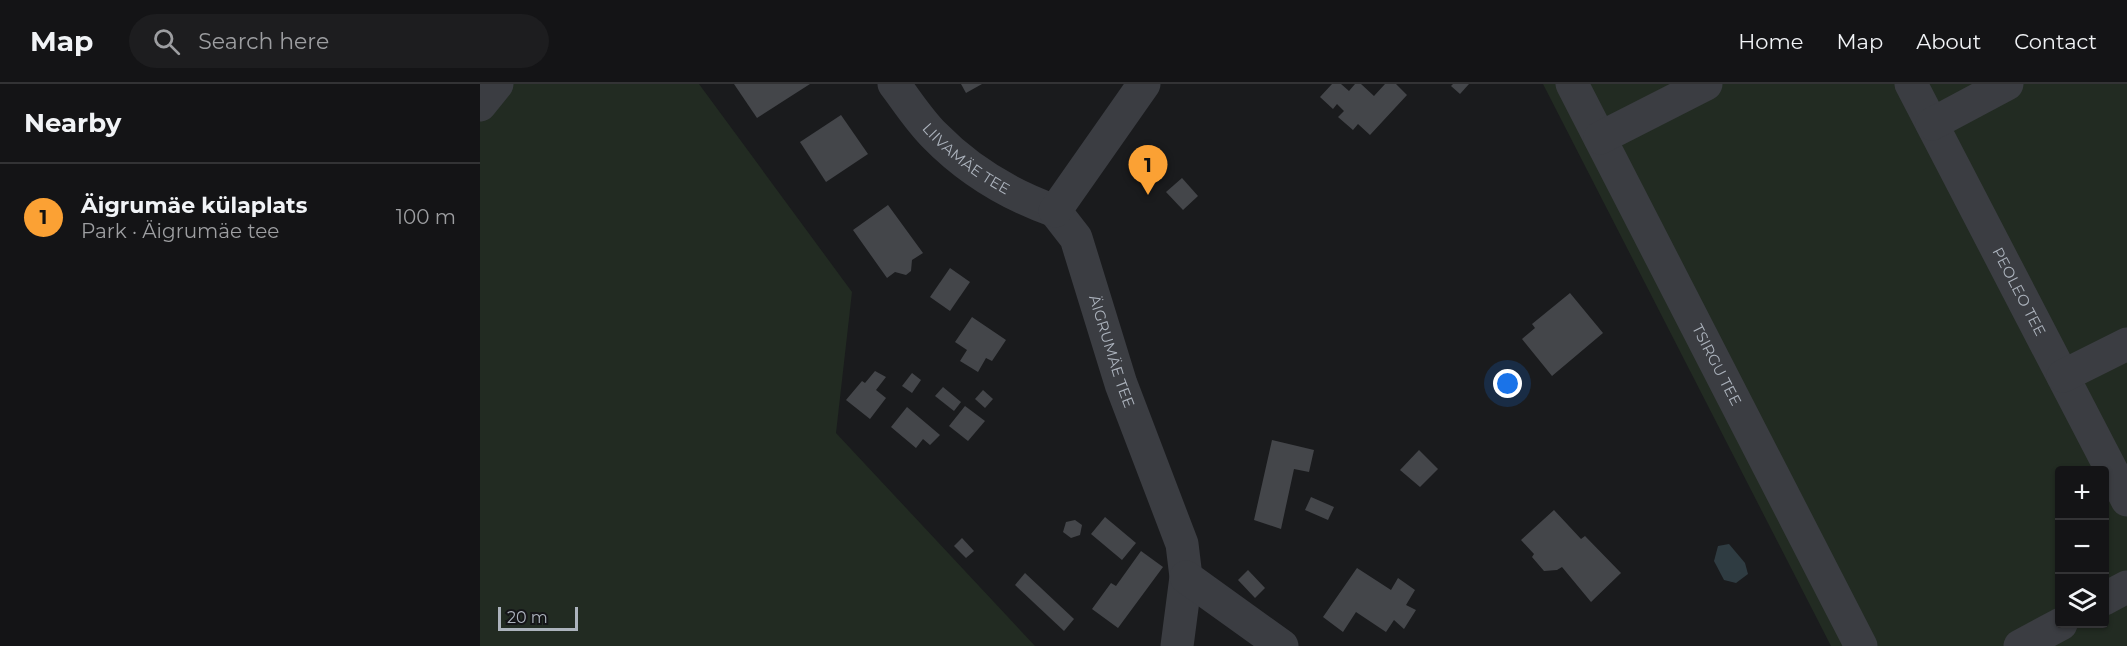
<!DOCTYPE html>
<html lang="en">
<head>
<meta charset="utf-8">
<style>
  body { margin:0; font-family:Montserrat,sans-serif; background:#1d1d1f; color:#f1f3f6 }
  .controls { position:absolute; right:18px; bottom:18px; display:grid; overflow:hidden; border-radius:6px; box-shadow:0 2px 4px #0004 }
  .controls button { width:54px; height:54px; display:grid; place-items:center; padding:0; border:0; border-bottom:2px solid #333335; background:#141416; color:#f1f3f6; font:30px sans-serif }
  .scale { position:absolute; left:18px; bottom:15px; width:80px; box-sizing:border-box; padding-left:6px; border:3px solid #acb3bd; border-top:0; font-size:16px; line-height:21px; white-space:nowrap; color:#acb3bd; -webkit-text-stroke:4px #151518; paint-order:stroke }
  .you { position:absolute; left:1028px; top:300px; width:21px; height:21px; margin:-15px; border:4px solid #fff; border-radius:50%; background:#1a73e8; box-shadow:0 0 0 9px #1a73e833 }
  .badge { display:grid; place-items:center; width:39px; height:39px; border-radius:50%; background:#fba134; color:#111; font-size:20px; font-weight:700 }
  .pin { position:absolute; translate:-50% -50px; filter:drop-shadow(0 2px 3px #0008) }
  .pin::after { content:''; position:absolute; top:32px; width:21px; height:18px; background:inherit; clip-path:polygon(0 0,100% 0,50% 100%) }
  .list { margin:0; padding:0; list-style:none }
  h2 { display:flex; justify-content:space-between; align-items:center; height:78px; margin:0; padding:0 24px; font-size:26px }
  h2 small { font-size:20px; font-weight:400; color:#9d9ea1 }
  .list li { display:grid; grid-template-columns:39px 1fr auto; gap:18px; align-items:center; box-sizing:border-box; height:108px; padding:0 24px; border-top:2px solid #333335 }
  .list b { display:block; font-size:22px; white-space:nowrap }
  .list p { margin:0; font-size:20px; white-space:nowrap; color:#9d9ea1 }
  .list em { font-size:20px; font-style:normal; color:#9d9ea1 }
  .icon { flex:none; width:33px; height:33px; fill:none; stroke:currentColor; stroke-width:2; stroke-linecap:round; stroke-linejoin:round }
  .map { position:relative; flex:none; width:1647px; height:562px; overflow:hidden }
  header { display:flex; align-items:center; gap:36px; box-sizing:border-box; height:84px; padding:0 30px; background:#141416; border-bottom:2px solid #333335 }
  header strong { font-size:28px }
  nav { display:flex; gap:33px; margin-inline-start:auto; font-size:21px }
  .search { width:420px; height:54px; background:#1d1d1f; display:flex; align-items:center; gap:15px; box-sizing:border-box; padding:0 21px; border-radius:33px; color:#9d9ea1; font-size:22px }
  main { display:flex }
  aside { flex:1; background:#141416 }
  .map>svg:first-child { display:block }
</style>
</head>
<body>
<header>
<strong>Map</strong>
<div class="search"><svg class="icon" aria-label="search" viewBox="0 0 24 24"><circle cx="10" cy="10" r="6"/><path d="M15 15l6 6"/></svg>Search here</div>
<nav><a>Home</a><a>Map</a><a>About</a><a>Contact</a></nav>
</header>
<main>
<aside>
<h2>Nearby<small></small></h2>
<ul class="list">
<li><span class="badge">1</span><div><b>Äigrumäe külaplats</b><p>Park · Äigrumäe tee</p></div><em>100 m</em></li>
</ul>
</aside>
<div class="map">
<svg width="1647" height="562" viewBox="0 0 1647 562">
  <rect width="100%" height="100%" fill="#1a1b1d"/>
  <g fill="#222b22" fill-rule="evenodd">
    <polygon points="0,0 219,0 372,208 356,349 555,562 0,562"/>
    <path d="M1063,0h584v562h-296zM1580,386h44v154h-44z"/>
  </g>
  <polygon fill="#2f3c42" points="1249,460 1265,479 1268,490 1256,499 1244,496 1234,477 1238,462"/>
  <g fill="#44464a">
    <polygon points="254,0 330,0 277,34"/>
    <polygon points="481,0 502,0 486,9"/>
    <polygon points="852,0 861,0 869,7 875,0 881,0 894,12 905,0 916,0 927,11 890,51 878,40 873,46 858,33 864,27 857,20 853,25 840,13"/>
    <polygon points="973,0 989,0 980,10 971,2"/>
    <polygon points="361,31 388,70 346,98 320,58"/>
    <polygon points="673,68 686,83 673,94 660,79"/>
    <polygon points="702,94 718,112 703,126 686,108"/>
    <polygon points="408,121 443,169 432,176 431,187 426,191 415,188 407,194 373,146"/>
    <polygon points="470,184 490,198 470,227 450,213"/>
    <polygon points="1090,209 1123,249 1072,292 1042,255 1055,244 1052,240"/>
    <polygon points="492,233 526,256 512,277 506,274 498,288 480,277 487,266 475,258"/>
    <polygon points="395,287 406,293 396,306 406,314 390,335 366,316 382,297 385,299"/>
    <polygon points="432,289 441,296 432,309 422,302"/>
    <polygon points="463,303 481,318 474,327 455,312"/>
    <polygon points="503,306 513,315 505,324 495,315"/>
    <polygon points="485,322 505,337 488,357 469,342"/>
    <polygon points="427,323 460,351 450,361 443,355 436,364 411,343"/>
    <polygon points="792,356 834,366 829,388 814,385 801,445 774,436"/>
    <polygon points="939,366 958,385 940,403 920,386"/>
    <polygon points="831,413 854,423 848,436 825,426"/>
    <polygon points="1074,426 1101,455 1105,452 1141,489 1111,518 1082,483 1077,486 1064,487 1052,473 1054,470 1041,456"/>
    <polygon points="625,433 656,459 642,476 611,450"/>
    <polygon points="595,436 602,441 600,451 591,454 583,448 586,438"/>
    <polygon points="482,454 494,467 486,474 474,462"/>
    <polygon points="661,467 683,483 638,544 612,525 631,499 636,502"/>
    <polygon points="877,484 911,506 918,494 935,506 926,521 936,526 924,545 914,536 906,548 876,528 863,548 843,533"/>
    <polygon points="768,486 785,504 775,514 758,496"/>
    <polygon points="545,489 594,535 584,547 535,501"/>
  </g>
  <g fill="none" stroke-linecap="round" stroke-linejoin="round">
    <g stroke="#3b3d42" stroke-width="33">
      <path id="s1" d="M414,0c13,17 25,36 40,51 34,35 76,60 121,76"/>
      <path id="s2" d="M1092,0l289,562"/>
      <path id="s3" d="M1431,0l216,416"/>
      <polyline points="0,21 17,0"/>
      <polyline points="1452,40 1527,0"/>
      <polyline points="1120,54 1226,0"/>
      <path id="s4" d="M575,127l21,27 45,146 61,160 4,33 -9,69"/>
      <polyline points="575,127 664,0"/>
      <polyline points="1583,292 1647,260"/>
      <polyline points="706,493 802,562"/>
      <polyline points="1624,515 1647,503"/>
      <polyline points="1540,562 1581,540"/>
    </g>
  </g>
  <g text-anchor="middle" stroke-width="4.5" stroke-linejoin="round" paint-order="stroke">
    <g font-size="15" fill="#acb3bd" stroke="#151518">
      <text dy="5" stroke="none"><textPath href="#s1" startOffset="105">LIIVAMÄE TEE</textPath></text>
      <text dy="5" stroke="none"><textPath href="#s3" startOffset="234">PEOLEO TEE</textPath></text>
      <text dy="5" stroke="none"><textPath href="#s4" startOffset="153">ÄIGRUMÄE TEE</textPath></text>
      <text dy="5" stroke="none"><textPath href="#s2" startOffset="316">TSIRGU TEE</textPath></text>
    </g>
  </g>
</svg>
<div class="controls">
<button>+</button>
<button>−</button>
<button><svg class="icon" aria-label="layers" viewBox="0 0 24 24"><path d="M12 4l9 5-9 5-9-5zM3 14l9 5 9-5"/></svg></button>
</div>
<div class="scale">20 m</div>
<div class="you"></div>
<div class="pin badge" style="left:668px;top:111px">1</div>
</div>
</main>
</body>
</html>
